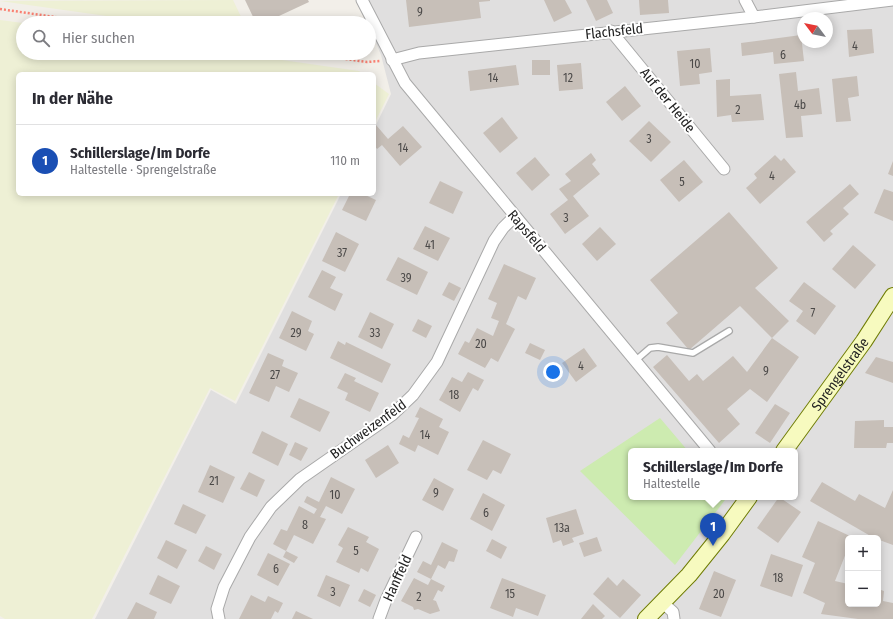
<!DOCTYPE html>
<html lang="de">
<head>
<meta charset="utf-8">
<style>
  body { margin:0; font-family:"Fira Sans Condensed",sans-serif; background:#f7f7f7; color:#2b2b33 }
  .controls { position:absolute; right:12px; bottom:12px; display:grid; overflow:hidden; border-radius:6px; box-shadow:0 2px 10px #0003 }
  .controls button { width:36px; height:36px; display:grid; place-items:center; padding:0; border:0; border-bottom:1px solid #e1e1e2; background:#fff; color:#2b2b33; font:20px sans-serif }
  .compass { position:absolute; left:797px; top:12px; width:36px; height:36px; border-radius:50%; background:#fff; box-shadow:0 2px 10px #0003; rotate:302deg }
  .you { position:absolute; left:553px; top:372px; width:14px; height:14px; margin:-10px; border:3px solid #fff; border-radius:50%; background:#1a73e8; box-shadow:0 0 0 6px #1a73e833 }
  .badge { display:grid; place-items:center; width:26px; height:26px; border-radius:50%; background:#b45309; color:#fff; font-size:13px; font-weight:700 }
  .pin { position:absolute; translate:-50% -33px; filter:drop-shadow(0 1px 2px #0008) }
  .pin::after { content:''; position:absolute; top:21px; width:14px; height:12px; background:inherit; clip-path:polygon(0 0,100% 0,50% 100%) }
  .popup { position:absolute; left:628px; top:448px; width:170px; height:52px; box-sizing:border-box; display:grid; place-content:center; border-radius:6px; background:#fff; filter:drop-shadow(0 1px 3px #0005); font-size:13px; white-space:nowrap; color:#7c7c81 }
  .popup b { font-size:15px; color:#2b2b33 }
  .popup::after { content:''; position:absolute; left:50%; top:100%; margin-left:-8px; border:8px solid transparent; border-top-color:#fff }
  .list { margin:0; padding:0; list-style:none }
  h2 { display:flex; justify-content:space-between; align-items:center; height:52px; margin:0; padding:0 16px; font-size:17px }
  h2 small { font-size:13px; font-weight:400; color:#7c7c81 }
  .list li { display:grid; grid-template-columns:26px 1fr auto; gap:12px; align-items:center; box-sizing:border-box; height:72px; padding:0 16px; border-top:1px solid #e1e1e2 }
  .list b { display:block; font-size:15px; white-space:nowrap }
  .list p { margin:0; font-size:13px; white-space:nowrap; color:#7c7c81 }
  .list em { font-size:13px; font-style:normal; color:#7c7c81 }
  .icon { flex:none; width:22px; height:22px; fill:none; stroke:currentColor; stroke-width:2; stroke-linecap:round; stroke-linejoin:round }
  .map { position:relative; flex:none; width:893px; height:619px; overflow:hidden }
  .search { position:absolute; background:#fff; box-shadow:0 2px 10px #0003; left:16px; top:16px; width:360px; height:44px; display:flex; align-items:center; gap:10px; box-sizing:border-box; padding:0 14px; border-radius:22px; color:#7c7c81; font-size:15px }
  .panel { position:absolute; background:#fff; box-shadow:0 2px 10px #0003; left:16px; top:72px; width:360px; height:124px; border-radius:6px }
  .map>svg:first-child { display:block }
</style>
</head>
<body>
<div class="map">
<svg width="893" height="619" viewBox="0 0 893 619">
  <rect width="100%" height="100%" fill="#f2efe9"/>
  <path fill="#e0dfdf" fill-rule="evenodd" d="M358,0h535v619h-798l116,-229 25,14 105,-210h33v-65l17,-35 -10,-39zM803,18h24v24h-24zM631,451h164v46h-164zM848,538h30v66h-30z"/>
  <g fill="#eef0d5">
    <polygon points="233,0 244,23 156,23 0,1"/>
    <polygon points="0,20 23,23 23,53 232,53 359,71 363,74 18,74 18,194 339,194 235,401 210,388 92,619 5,619 0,616"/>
    <polygon points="374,83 389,94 374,124"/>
  </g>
  <polygon fill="#cdebb0" points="660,418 688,451 631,451 631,497 723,497 725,500 675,565 580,471"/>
  <g fill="#c7bfb8">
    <polygon points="245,0 308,0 309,2 264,23 256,23"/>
    <polygon points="406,0 490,0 490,1 479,2 481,18 409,27"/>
    <polygon points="544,0 565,0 572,13 554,22"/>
    <polygon points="586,0 607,0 613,13 596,21"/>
    <polygon points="639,0 668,0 669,13 640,15"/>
    <polygon points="872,29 874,53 849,57 847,30"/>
    <polygon points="801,35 804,61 774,64 773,52 742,56 741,43"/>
    <polygon points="710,48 712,72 699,74 700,84 680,86 677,51"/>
    <rect x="532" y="60" width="18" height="15"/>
    <polygon points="581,63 583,89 559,91 557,65"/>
    <polygon points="516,65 519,85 470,91 468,71"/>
    <polygon points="796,72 798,91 819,88 822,114 801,116 803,137 786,138 779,74"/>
    <polygon points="857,76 859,96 848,98 851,121 836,122 832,79"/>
    <polygon points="730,79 730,96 761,94 764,120 732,122 731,115 717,117 716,80"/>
    <polygon points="625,86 641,106 622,121 606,102"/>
    <polygon points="502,117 518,138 500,153 483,133"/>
    <polygon points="649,121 671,142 651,162 629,141"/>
    <polygon points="376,125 388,139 403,126 422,147 400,166 382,145 377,149 374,145 374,130"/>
    <polygon points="591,153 596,160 592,164 600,174 573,196 589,216 565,234 550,214 568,200 559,189 571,181 565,174"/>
    <polygon points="775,155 781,161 784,158 796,172 760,204 746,188 757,178 754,174"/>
    <polygon points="535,157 550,175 532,191 516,173"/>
    <polygon points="684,160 703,182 679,202 660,180"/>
    <polygon points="893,161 893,176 888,174"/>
    <polygon points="440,181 463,192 453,214 429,203"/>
    <polygon points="850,184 859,194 843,208 849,214 830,231 833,234 824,242 806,222"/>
    <polygon points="884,189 893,192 893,221 874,213"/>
    <polygon points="350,194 363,194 376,200 366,221 342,210"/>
    <polygon points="729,212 778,268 755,288 789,321 772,338 740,306 689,350 666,323 678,313 650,280"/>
    <polygon points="425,226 450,238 438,261 413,249"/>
    <polygon points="600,227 616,244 597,261 582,244"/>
    <polygon points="336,232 359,244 345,272 322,261"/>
    <polygon points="853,245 876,265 855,289 832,269"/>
    <polygon points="398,257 428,272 417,295 386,280"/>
    <polygon points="504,264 536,278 526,300 518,296 506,324 515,329 498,362 491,358 485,368 458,354 465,341 469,343 477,328 493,336 499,321 491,318 497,303 488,299"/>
    <polygon points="322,270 336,277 330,288 343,294 335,311 308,297"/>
    <polygon points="449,282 461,288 454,301 442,295"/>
    <polygon points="804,282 836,306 815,335 796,321 803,311 789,301"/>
    <polygon points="292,311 312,321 308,331 314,334 306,351 279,338"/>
    <polygon points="370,312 394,324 382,349 358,337"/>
    <polygon points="418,319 432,326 426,338 412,331"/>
    <polygon points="772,338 799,357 767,402 750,389 727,409 740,424 719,443 653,367 667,355 689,381 697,374 703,381 733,356 747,372"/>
    <polygon points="338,341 345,345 346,342 391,364 382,383 330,358"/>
    <polygon points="530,343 545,350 540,360 525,353"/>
    <polygon points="584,348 597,366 576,382 562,363"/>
    <polygon points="268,353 284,360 282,366 298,373 289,392 276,386 269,402 249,393"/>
    <polygon points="876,357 893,362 893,383 865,373"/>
    <polygon points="468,372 484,380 478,391 473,388 460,412 439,400 452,377 462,382"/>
    <polygon points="345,373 356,378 354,381 379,393 370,412 345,400 348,393 337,388"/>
    <polygon points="299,398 330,412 320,432 290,417"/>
    <polygon points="775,404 790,413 770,443 755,433"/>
    <polygon points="420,407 443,419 439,427 449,432 438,455 418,445 415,452 399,444 403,435 409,438 419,418 415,417"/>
    <polygon points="884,420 884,427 893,427 893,443 887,443 886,448 854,448 855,421"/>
    <polygon points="262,431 288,444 278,466 252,453"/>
    <polygon points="483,440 511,454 501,474 493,470 487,480 467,470"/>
    <polygon points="295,442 308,448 301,461 289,455"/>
    <polygon points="388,445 399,463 376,478 365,460"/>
    <polygon points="210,465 235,477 223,503 198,492"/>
    <polygon points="249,472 265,480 257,497 240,489"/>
    <polygon points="331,477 355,489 342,514 326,506 320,517 326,519 313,544 294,535 286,551 298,557 294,563 283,557 286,551 273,544 281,529 287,531 299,506 314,514 317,509 304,502 307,496 319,502"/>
    <polygon points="434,478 454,489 443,511 422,500"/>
    <polygon points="822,482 855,501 859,494 885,508 893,490 893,545 874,538 810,501"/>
    <polygon points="483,493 505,505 492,531 470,519"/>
    <polygon points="779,497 801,512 778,543 757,528"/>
    <polygon points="183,504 206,515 196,534 174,524"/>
    <polygon points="576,509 584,534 572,538 574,542 563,546 561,540 553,543 546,518"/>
    <polygon points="818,521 852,537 848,538 848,548 835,581 848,584 848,604 878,604 878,589 884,591 883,601 893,603 893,619 858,619 821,614 825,603 803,593 815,563 802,557"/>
    <polygon points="348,527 369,537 366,542 379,549 368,572 361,568 359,573 336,562 343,548 338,545"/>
    <polygon points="597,537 602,551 584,557 579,543"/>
    <polygon points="492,539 507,547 501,559 486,551"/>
    <polygon points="166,540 187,550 177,569 157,558"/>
    <polygon points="442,542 458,550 454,562 449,561 445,569 438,565 431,579 417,572 423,561 431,565"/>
    <polygon points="206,546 222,554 214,570 198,561"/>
    <polygon points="268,553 290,564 278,586 257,575"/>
    <polygon points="771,554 803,565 792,597 760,586"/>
    <polygon points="714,571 736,580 721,617 699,609"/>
    <polygon points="158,575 180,586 171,604 149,594"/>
    <polygon points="326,575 350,585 340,607 317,596"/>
    <polygon points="608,577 617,586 623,579 641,595 620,618 593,594"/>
    <polygon points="414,578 428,585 431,579 445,586 442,592 438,590 433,600 436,601 440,611 430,614 418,609 414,610 413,607 401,601"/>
    <polygon points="502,578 546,595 538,616 516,608 513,617 490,608"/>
    <polygon points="364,589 376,595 370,607 358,601"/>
    <polygon points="251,595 265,602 268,596 283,603 278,613 275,611 271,619 239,619"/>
    <polygon points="136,602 157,612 154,619 127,619"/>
    <polygon points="593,604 605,616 602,619 581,619"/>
    <polygon points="296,611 313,619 292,619"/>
  </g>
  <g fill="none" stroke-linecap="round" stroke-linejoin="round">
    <defs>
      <polyline id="service" points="635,361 650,348 658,347 693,353 729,331"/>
      <g id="minor">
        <polyline points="362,0 405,83 710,451"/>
        <polyline points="745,0 754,17"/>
        <polyline points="611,31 724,169"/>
        <polyline points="392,60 419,53 754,17 893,0"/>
        <polyline points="663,603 673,612 674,619"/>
        <polyline points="219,619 217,609 224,587 250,537 271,507 300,479 392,415 413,395 437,362 494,241 503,228 515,216"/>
        <polyline points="379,619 386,600 416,537"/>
      </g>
      <g id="secondary">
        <path id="s1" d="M784,451l80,-110 29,-45"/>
        <polyline points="646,619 689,575 722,534 749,497"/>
      </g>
    </defs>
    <use href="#service" stroke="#a9a9a9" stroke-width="8"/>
    <use href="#minor" stroke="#a9a9a9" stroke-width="13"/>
    <use href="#secondary" stroke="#707d05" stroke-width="18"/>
    <g stroke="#fa8072" stroke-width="2.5" stroke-dasharray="2 2" stroke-linecap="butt">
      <polyline points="0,9 96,23"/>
      <polyline points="302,53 367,62 380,61"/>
    </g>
    <use href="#service" stroke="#fff" stroke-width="5.5"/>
    <use href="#minor" stroke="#fff" stroke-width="11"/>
    <use href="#secondary" stroke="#f7fabf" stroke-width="16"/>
  </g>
  <g text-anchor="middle" stroke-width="4" stroke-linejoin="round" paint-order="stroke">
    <g font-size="12" fill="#4b4948">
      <text x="420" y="16">9</text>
      <text x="855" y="50">4</text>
      <text x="783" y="59">6</text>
      <text x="695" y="68">10</text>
      <text x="493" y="82">14</text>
      <text x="568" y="82">12</text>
      <text x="800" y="109">4b</text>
      <text x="738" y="114">2</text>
      <text x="649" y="143">3</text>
      <text x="403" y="152">14</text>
      <text x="772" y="180">4</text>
      <text x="682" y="186">5</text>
      <text x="566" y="222">3</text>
      <text x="430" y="249">41</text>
      <text x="342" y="257">37</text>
      <text x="406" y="282">39</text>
      <text x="813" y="317">7</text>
      <text x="296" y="337">29</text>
      <text x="375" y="337">33</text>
      <text x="481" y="348">20</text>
      <text x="581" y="370">4</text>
      <text x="766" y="375">9</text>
      <text x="275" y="379">27</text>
      <text x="454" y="399">18</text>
      <text x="425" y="439">14</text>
      <text x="214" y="485">21</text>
      <text x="436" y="497">9</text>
      <text x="335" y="499">10</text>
      <text x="486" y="517">6</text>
      <text x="305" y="529">8</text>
      <text x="562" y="532">13a</text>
      <text x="356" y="555">5</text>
      <text x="276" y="573">6</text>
      <text x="778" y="582">18</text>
      <text x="333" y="596">3</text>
      <text x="510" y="598">15</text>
      <text x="719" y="598">20</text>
      <text x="419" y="601">2</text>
    </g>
    <g font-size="14" fill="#222" stroke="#fff">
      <text transform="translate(614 31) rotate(-6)" y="5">Flachsfeld</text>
      <text transform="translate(668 100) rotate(51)" y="5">Auf der Heide</text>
      <text transform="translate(527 231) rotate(50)" y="5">Rapsfeld</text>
      <text dy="5" stroke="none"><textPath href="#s1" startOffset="95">Sprengelstraße</textPath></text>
      <text transform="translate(368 429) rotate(-36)" y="5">Buchweizenfeld</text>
      <text transform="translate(397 578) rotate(-65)" y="5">Hanffeld</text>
    </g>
  </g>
</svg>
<div class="controls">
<button>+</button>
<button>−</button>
</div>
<svg class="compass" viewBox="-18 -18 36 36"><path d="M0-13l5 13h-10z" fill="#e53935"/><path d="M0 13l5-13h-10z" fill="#7c7c81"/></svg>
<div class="you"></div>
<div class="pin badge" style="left:713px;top:546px;background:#1a4fb4">1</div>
<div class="popup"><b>Schillerslage/Im Dorfe</b>Haltestelle</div>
<div class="search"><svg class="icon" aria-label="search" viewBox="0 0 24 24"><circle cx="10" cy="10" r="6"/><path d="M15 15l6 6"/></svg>Hier suchen</div>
<section class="panel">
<h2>In der Nähe<small></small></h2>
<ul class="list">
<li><span class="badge" style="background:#1a4fb4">1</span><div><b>Schillerslage/Im Dorfe</b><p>Haltestelle · Sprengelstraße</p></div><em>110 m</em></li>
</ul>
</section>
</div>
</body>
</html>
